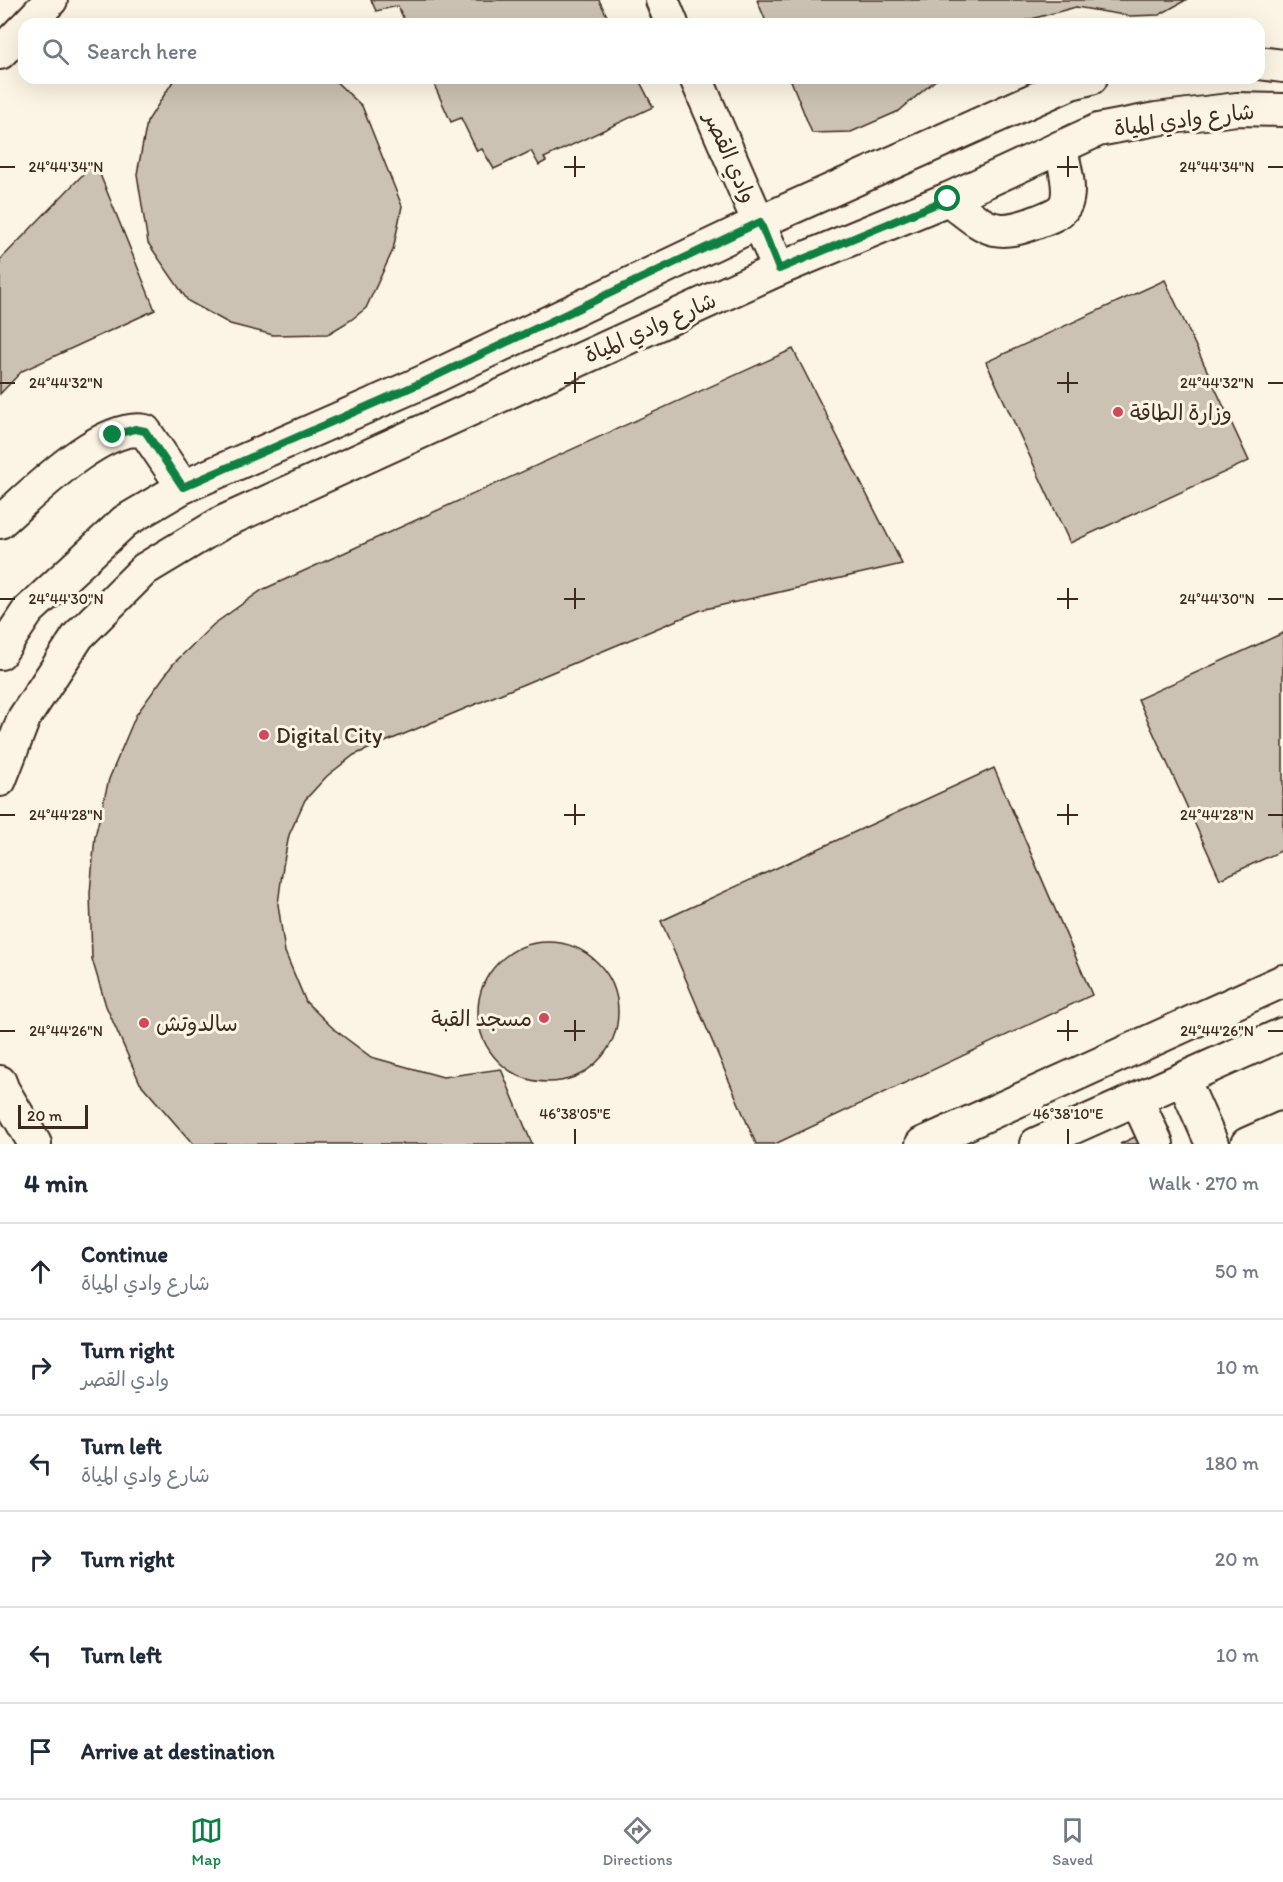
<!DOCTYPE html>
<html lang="en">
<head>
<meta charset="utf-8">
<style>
  body { margin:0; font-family:Itim,"Playpen Sans Arabic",sans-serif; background:#f6f6f7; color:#1f2937 }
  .scale { position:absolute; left:18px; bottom:15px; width:70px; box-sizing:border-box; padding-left:6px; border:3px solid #3b2a1e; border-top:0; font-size:16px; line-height:21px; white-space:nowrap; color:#3b2a1e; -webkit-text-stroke:4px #fcf5e5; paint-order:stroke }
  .stop { position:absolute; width:18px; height:18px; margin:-14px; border:4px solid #0b8043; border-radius:50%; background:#fff }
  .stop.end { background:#0b8043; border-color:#fff; box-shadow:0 2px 6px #0008 }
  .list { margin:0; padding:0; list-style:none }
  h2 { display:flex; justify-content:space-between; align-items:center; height:78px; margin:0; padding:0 24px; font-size:26px }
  h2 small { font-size:20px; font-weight:400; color:#747a83 }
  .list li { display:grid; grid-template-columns:39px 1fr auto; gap:18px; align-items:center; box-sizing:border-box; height:96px; padding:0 24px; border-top:2px solid #e0e1e3 }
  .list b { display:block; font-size:22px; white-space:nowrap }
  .list p { margin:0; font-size:20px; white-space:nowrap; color:#747a83 }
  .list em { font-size:20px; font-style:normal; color:#747a83 }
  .icon { flex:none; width:33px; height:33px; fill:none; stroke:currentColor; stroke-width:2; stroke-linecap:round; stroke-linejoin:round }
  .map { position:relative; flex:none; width:1283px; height:1144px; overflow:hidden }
  .search { position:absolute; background:#fff; box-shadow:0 6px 24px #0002; left:18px; right:18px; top:18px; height:66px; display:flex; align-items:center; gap:15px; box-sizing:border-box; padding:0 21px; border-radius:18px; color:#747a83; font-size:22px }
  .sheet { height:654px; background:#fff }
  nav { display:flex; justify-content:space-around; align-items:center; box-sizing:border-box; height:84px; border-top:2px solid #e0e1e3; background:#fff; font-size:16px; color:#747a83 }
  nav a { display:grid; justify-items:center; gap:3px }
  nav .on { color:#0b8043 }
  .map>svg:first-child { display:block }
</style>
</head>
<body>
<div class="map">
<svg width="1283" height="1144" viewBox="0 0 1283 1144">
  <rect width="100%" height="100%" fill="#fcf5e5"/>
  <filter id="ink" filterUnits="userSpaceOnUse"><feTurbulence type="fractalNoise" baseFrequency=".0167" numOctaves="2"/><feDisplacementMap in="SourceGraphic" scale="12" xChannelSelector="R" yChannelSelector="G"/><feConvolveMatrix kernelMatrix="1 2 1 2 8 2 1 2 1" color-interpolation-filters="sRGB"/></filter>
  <g filter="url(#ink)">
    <g fill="#ccc2b3" stroke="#3b2a1e" stroke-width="1.5">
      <polygon points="371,0 599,0 611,24 406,24 398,6 376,11"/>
      <polygon points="757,0 1186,0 1159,15 1130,16 1076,7 1024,21 1019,24 767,24"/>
      <polygon points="175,78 332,78 362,106 402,206 393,250 366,308 351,320 328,334 273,335 230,324 188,301 148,243 137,174 147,122"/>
      <polygon points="431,78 638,78 653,107 544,158 546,161 539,165 531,151 494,169 482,149 477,151 461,118 451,122"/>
      <polygon points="790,78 938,78 899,111 851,132 812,133"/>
      <polygon points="95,162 155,310 22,371 0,394 0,260"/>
      <polygon points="1165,280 1249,461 1070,543 986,362"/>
      <polygon points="793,349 902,564 701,610 354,755 327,776 305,800 289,835 283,866 278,904 285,952 306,1002 335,1030 371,1057 443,1077 501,1069 532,1144 193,1144 140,1083 106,1006 92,959 90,893 95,836 109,779 136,715 173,664 214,624 262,590"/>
      <polygon points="1283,633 1283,850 1220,879 1138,699"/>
      <polygon points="994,768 1092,995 775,1144 756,1144 661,921"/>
      <circle cx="548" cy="1012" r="70"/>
      <polygon points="1139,1135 1144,1144 1120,1144"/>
    </g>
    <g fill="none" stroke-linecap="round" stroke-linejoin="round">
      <defs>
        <g id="minor">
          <polyline points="662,0 672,24"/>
          <polyline points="28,24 51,0"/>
          <polyline points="0,53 24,28"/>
          <polyline points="1259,63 1283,66"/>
          <polyline points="696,78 779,269"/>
          <path d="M948,199c37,28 44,41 91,22 10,-4 23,-8 27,-18 6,-16 -3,-40 -5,-56"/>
          <path d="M0,522c31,-27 102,-100 145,-91l38,56"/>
          <polyline points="0,653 28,611 125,521 183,487 423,382 760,222 1071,83 1091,78"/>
          <polyline points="0,780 24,718 78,636 145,569 223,522 779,269 948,199 1098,130 1156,119 1237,109 1283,110"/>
          <polyline points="1183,1079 1212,1144"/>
          <polyline points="0,1082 3,1090 35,1144"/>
          <polyline points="1137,1100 1157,1144"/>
          <polyline points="922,1144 1283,981"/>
          <polyline points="1036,1144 1283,1034"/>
          <polyline points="1247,1144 1283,1128"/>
        </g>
      </defs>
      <use href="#minor" stroke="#3b2a1e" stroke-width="36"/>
      <use href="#minor" stroke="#fcf5e5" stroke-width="32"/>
    </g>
  </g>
  <g fill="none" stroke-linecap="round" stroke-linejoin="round" filter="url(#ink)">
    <polyline stroke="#0b8043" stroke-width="8" points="113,435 135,429 145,431 183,487 423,382 760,222 779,269 948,199"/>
  </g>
  <path fill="none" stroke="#3b2a1e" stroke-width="2" d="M575,156v21M1068,156v21M0,167h15M564,167h21M1057,167h21M1268,167h15M575,372v21M1068,372v21M0,383h15M564,383h21M1057,383h21M1268,383h15M575,588v21M1068,588v21M0,599h15M564,599h21M1057,599h21M1268,599h15M575,804v21M1068,804v21M0,815h15M564,815h21M1057,815h21M1268,815h15M575,1020v21M1068,1020v21M0,1031h15M564,1031h21M1057,1031h21M1268,1031h15M575,1129v15M1068,1129v15"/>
  <g fill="#d1495b" stroke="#fcf5e5" stroke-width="2">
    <circle cx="1118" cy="412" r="6"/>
    <circle cx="264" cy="735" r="6"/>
    <circle cx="544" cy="1018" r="6"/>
    <circle cx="144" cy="1023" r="6"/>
  </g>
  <g text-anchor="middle" stroke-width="6" stroke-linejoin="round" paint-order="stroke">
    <g font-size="22" fill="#3b2a1e" stroke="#fcf5e5">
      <text transform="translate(1184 119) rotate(-7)" y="8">شارع وادي المياة</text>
      <text transform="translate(731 157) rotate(66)" y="8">وادي القصر</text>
      <text transform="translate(650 327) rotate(-24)" y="8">شارع وادي المياة</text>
    </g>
    <g font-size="22" fill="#3b2a1e" stroke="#fcf5e5" text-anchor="start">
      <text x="1130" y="420">وزارة الطاقة</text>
      <text x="276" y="743">Digital City</text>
      <text x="532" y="1026" text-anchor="end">مسجد القبة</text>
      <text x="156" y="1031">سالدوتش</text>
    </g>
  </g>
  <g font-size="15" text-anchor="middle" fill="#3b2a1e" stroke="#fcf5e5" stroke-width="6" stroke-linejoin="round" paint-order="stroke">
    <text x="66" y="172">24°44'34"N</text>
    <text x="1217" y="172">24°44'34"N</text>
    <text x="66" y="388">24°44'32"N</text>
    <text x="1217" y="388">24°44'32"N</text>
    <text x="66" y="604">24°44'30"N</text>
    <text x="1217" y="604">24°44'30"N</text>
    <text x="66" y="820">24°44'28"N</text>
    <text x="1217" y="820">24°44'28"N</text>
    <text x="66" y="1036">24°44'26"N</text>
    <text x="1217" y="1036">24°44'26"N</text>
    <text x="575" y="1119">46°38'05"E</text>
    <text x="1068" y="1119">46°38'10"E</text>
  </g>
</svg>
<div class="scale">20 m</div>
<div class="stop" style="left:948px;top:199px"></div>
<div class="stop end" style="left:113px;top:435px"></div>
<div class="search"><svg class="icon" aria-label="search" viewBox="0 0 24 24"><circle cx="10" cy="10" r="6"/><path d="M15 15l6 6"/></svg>Search here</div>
</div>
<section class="sheet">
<h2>4 min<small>Walk · 270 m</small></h2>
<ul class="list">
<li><svg class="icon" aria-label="ahead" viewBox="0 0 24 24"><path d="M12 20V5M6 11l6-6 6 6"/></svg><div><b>Continue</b><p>شارع وادي المياة</p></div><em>50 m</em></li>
<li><svg class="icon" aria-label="right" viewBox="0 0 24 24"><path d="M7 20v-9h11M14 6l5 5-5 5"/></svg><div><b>Turn right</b><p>وادي القصر</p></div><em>10 m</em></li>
<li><svg class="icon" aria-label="left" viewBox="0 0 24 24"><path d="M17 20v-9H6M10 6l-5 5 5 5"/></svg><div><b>Turn left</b><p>شارع وادي المياة</p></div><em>180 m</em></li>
<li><svg class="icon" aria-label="right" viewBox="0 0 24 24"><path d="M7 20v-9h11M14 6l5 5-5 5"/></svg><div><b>Turn right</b></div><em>20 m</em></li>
<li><svg class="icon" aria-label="left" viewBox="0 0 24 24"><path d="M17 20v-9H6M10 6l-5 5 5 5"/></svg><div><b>Turn left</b></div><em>10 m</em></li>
<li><svg class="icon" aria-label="arrive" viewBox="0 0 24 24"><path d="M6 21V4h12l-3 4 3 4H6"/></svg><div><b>Arrive at destination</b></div></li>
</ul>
</section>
<nav>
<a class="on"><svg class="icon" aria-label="map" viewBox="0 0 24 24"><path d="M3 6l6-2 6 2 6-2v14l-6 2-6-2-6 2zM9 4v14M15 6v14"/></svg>Map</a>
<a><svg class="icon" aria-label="directions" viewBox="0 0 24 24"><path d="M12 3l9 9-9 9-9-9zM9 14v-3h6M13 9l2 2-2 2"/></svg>Directions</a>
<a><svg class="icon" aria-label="saved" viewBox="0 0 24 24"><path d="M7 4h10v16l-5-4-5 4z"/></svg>Saved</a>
</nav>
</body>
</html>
